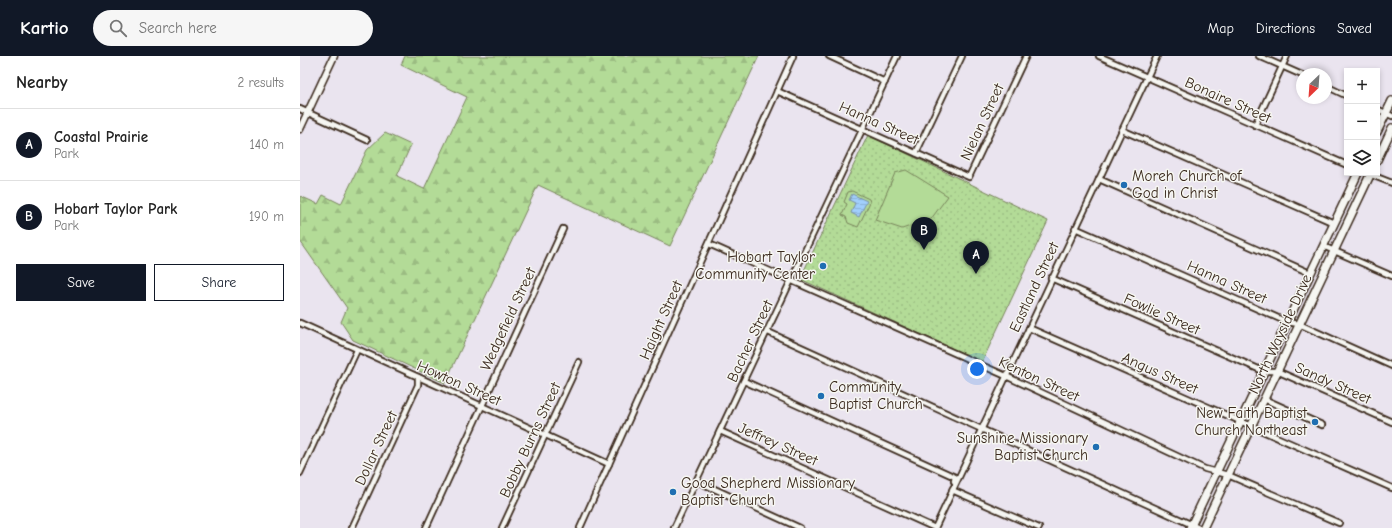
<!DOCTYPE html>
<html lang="en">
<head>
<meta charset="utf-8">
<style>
  body { margin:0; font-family:"Comic Neue",sans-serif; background:#f6f6f6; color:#222 }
  .controls { position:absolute; right:12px; top:12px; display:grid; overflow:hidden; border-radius:0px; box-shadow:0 2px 6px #0003 }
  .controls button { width:36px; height:36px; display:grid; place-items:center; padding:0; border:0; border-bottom:1px solid #e0e0e0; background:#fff; color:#222; font:20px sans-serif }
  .compass { position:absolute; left:996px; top:12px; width:36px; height:36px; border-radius:50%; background:#fff; box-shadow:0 2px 6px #0003; rotate:205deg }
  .you { position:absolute; left:677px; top:313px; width:14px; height:14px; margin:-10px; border:3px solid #fff; border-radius:50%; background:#1a73e8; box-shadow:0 0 0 6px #1a73e833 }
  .badge { display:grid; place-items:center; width:26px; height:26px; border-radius:50%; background:#111827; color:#fff; font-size:13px; font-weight:700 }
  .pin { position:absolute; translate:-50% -33px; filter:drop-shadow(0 1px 2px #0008) }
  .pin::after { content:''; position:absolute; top:21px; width:14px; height:12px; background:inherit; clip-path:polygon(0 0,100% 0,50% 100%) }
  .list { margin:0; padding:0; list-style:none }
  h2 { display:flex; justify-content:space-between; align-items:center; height:52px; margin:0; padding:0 16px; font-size:17px }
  h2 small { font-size:13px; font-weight:400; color:#767676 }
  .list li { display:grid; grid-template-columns:26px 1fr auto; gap:12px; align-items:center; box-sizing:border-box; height:72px; padding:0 16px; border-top:1px solid #e0e0e0 }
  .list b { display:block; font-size:15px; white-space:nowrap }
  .list p { margin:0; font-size:13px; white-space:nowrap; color:#767676 }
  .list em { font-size:13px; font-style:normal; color:#767676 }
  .actions { display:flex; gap:8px; padding:12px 16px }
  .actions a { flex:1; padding:9px 0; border:1px solid #111827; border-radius:0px; text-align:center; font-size:14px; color:#111827 }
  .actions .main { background:#111827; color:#fff }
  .icon { flex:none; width:22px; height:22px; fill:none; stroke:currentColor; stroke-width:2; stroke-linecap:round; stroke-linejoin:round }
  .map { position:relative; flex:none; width:1092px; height:472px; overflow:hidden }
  header { display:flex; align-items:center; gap:24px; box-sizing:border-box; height:56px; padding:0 20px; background:#111827; color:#fff }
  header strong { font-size:19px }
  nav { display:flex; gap:22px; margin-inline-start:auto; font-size:14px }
  .search { width:280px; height:36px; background:#f6f6f6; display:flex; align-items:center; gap:10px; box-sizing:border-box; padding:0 14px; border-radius:22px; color:#767676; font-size:15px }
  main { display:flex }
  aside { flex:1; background:#fff }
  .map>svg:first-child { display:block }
</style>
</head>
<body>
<header>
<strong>Kartio</strong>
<div class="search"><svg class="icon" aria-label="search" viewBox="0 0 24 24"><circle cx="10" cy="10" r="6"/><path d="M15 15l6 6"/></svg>Search here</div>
<nav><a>Map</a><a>Directions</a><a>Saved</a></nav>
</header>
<main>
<aside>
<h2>Nearby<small>2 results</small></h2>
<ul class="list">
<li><span class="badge">A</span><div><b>Coastal Prairie</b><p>Park</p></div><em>140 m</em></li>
<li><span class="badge">B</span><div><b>Hobart Taylor Park</b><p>Park</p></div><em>190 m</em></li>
</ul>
<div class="actions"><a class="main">Save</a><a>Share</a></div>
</aside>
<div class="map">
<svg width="1092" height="472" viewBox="0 0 1092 472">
  <defs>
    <pattern id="grass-dots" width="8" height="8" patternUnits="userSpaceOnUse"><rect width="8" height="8" fill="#b3db97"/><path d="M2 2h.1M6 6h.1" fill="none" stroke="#9bbc82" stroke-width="1.8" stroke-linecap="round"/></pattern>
    <pattern id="forest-firs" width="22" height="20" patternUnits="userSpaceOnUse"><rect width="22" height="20" fill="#b3db97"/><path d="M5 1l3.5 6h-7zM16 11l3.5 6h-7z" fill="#9bbc82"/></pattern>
    <pattern id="water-rules" width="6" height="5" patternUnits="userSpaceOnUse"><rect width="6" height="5" fill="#a1cffc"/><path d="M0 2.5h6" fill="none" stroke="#8cb2d8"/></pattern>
  </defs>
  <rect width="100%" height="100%" fill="#eae4ef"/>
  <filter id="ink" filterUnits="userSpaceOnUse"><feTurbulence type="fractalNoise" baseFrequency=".025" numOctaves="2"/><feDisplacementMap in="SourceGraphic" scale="8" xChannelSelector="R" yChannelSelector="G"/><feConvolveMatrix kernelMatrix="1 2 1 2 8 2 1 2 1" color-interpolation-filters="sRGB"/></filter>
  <g filter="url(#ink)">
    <polygon fill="url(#grass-dots)" stroke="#77825a" points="568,79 748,165 682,306 500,223"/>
    <polygon fill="url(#forest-firs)" stroke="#77825a" points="105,0 459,0 370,190 238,129 145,327 53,284 41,266 47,252 0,185 0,140 18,148 23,139 41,148 67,94 85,77 111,89 97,120 124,133 167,41 101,9"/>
    <g fill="#b3db97" stroke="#77825a">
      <polygon points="606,114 648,140 631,163 602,173 575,164 595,117"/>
      <polygon points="552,135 569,143 570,146 558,171 548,167 546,161 542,159 547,148 544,146 548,136"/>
    </g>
    <polygon fill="url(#water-rules)" stroke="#788da3" points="552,138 567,145 559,161 551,157 555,147 549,144"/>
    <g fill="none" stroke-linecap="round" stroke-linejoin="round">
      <defs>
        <g id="minor">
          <polyline points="529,0 585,26"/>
          <polyline points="799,0 1047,109"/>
          <polyline points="959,0 1002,19"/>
          <polyline points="1026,30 1047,40"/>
          <polyline points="477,35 669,121 726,0"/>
          <polyline points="0,53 67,84"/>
          <polyline points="1077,53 1092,60"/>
          <polyline points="955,69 987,0"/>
          <polyline points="822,74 1034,167"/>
          <polyline points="616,97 662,0"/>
          <polyline points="1069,118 1092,127"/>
          <polyline points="799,123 1010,217"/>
          <polyline points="775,172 987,266 999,268 1092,310"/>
          <polyline points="409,188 706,320 905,413 928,419 1039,467"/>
          <polyline points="1023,190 1092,220"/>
          <polyline points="751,222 963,315 977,315 1092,366"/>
          <polyline points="0,267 309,408"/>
          <polyline points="729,272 1092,432"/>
          <polyline points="468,276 899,472"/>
          <polyline points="444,325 655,421 654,425"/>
          <polyline points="964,343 1022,369"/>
          <polyline points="420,375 635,472"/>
          <polyline points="0,417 57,294"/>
          <polyline points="397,425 500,472"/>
          <polyline points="653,432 652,434 739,472"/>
          <polyline points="52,472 118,329 118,321"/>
          <polyline points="126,472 263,173"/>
          <polyline points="202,472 279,306"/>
          <polyline points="280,472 493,0"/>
          <polyline points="374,472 597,0"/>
          <polyline points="635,472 857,0"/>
        </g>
        <polyline id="tertiary" points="0,73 34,0"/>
        <g id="secondary">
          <polyline points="1077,76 1092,45"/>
          <polyline points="1077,104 1092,72"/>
          <polyline points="890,472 1058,117"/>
          <polyline points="903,472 1071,117"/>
        </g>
      </defs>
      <use href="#minor" stroke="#3b2a1e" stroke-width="8"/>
      <use href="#tertiary" stroke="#3b2a1e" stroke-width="9"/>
      <use href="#secondary" stroke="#3b2a1e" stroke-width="10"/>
      <use href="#minor" stroke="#f6f6f2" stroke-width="4.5"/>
      <use href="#tertiary" stroke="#f6f6f2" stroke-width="6"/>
      <use href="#secondary" stroke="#f6f6f2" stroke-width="7"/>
    </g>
  </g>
  <g fill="#1f6fb2" stroke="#f6f6f2" stroke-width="1.5">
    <circle cx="824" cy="129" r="4"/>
    <circle cx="523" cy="210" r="4"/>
    <circle cx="521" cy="340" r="4"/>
    <circle cx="1015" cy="366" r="4"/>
    <circle cx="796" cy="391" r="4"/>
    <circle cx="373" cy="436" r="4"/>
  </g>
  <g text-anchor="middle" stroke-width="3" stroke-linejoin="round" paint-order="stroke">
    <g font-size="15" fill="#3b2a1e" stroke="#f6f6f2">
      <text transform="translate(928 44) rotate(24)" y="5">Bonaire Street</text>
      <text transform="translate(682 66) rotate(-65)" y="5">Nielan Street</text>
      <text transform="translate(579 67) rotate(24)" y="5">Hanna Street</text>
      <text transform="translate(927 226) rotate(24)" y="5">Hanna Street</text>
      <text transform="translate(734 231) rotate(-65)" y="5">Eastland Street</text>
      <text transform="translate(862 258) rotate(24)" y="5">Fowlie Street</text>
      <text transform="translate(208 263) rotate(-65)" y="5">Wedgefield Street</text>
      <text transform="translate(361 264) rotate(-66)" y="5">Haight Street</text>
      <text transform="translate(980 278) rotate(-65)" y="5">North Wayside Drive</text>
      <text transform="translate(450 285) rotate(-65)" y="5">Bacher Street</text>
      <text transform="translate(860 317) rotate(24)" y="5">Angus Street</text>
      <text transform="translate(739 323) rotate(25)" y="5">Kenton Street</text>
      <text transform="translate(159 327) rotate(24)" y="5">Howton Street</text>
      <text transform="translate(1033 327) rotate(24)" y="5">Sandy Street</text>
      <text transform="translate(230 384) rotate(-65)" y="5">Bobby Burns Street</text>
      <text transform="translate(478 388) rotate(24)" y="5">Jeffrey Street</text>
      <text transform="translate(76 392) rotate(-65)" y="5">Dollar Street</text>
    </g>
    <g font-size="15" fill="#3b2a1e" stroke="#f6f6f2" text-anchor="start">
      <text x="832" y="125">Moreh Church of<tspan x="832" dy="17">God in Christ</tspan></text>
      <text x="515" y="206" text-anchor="end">Hobart Taylor<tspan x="515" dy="17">Community Center</tspan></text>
      <text x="529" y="336">Community<tspan x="529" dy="17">Baptist Church</tspan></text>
      <text x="1007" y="362" text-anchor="end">New Faith Baptist<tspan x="1007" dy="17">Church Northeast</tspan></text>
      <text x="788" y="387" text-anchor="end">Sunshine Missionary<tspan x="788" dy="17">Baptist Church</tspan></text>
      <text x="381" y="432">Good Shepherd Missionary<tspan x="381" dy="17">Baptist Church</tspan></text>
    </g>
  </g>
</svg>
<div class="controls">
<button>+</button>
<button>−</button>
<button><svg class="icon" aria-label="layers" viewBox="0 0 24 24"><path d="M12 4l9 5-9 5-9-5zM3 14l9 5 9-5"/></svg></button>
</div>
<svg class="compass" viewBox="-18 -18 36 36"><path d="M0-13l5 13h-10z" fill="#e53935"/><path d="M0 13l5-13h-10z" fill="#767676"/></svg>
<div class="you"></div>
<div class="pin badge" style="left:676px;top:218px">A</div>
<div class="pin badge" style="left:624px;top:194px">B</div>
</div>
</main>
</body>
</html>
